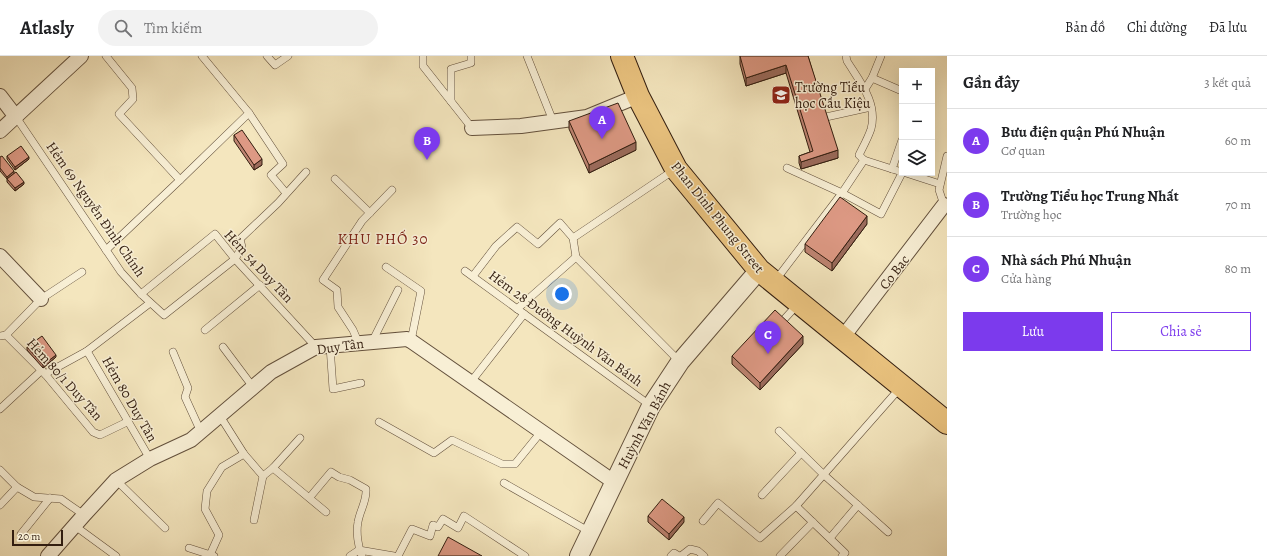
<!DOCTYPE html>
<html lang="vi">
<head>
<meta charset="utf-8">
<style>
  body { margin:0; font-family:Alegreya,serif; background:#f2f2f2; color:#202124 }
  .controls { position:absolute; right:12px; top:12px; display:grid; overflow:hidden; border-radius:0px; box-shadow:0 4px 16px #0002 }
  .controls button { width:36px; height:36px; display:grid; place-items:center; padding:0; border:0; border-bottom:1px solid #e0e0e0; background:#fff; color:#202124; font:20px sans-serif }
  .scale { position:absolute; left:12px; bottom:10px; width:51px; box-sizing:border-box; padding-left:4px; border:2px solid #331e10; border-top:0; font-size:11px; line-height:14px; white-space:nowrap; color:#331e10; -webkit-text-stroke:3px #f8efd5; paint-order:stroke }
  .you { position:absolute; left:562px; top:238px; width:14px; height:14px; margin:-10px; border:3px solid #fff; border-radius:50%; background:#1a73e8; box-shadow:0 0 0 6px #1a73e833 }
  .badge { display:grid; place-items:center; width:26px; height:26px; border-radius:50%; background:#7c3aed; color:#fff; font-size:13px; font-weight:700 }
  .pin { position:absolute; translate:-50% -33px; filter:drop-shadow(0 1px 2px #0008) }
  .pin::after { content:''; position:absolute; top:21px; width:14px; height:12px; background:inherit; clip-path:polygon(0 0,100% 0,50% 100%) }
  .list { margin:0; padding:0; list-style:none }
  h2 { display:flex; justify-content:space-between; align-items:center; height:52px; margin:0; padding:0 16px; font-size:17px }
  h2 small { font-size:13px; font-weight:400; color:#757577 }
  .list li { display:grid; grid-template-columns:26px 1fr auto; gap:12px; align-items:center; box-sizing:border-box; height:64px; padding:0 16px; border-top:1px solid #e0e0e0 }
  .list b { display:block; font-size:15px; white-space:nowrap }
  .list p { margin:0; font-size:13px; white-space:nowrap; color:#757577 }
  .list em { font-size:13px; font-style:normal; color:#757577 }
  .actions { display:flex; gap:8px; padding:12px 16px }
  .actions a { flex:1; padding:9px 0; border:1px solid #7c3aed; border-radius:0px; text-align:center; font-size:14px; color:#7c3aed }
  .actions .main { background:#7c3aed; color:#fff }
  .icon { flex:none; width:22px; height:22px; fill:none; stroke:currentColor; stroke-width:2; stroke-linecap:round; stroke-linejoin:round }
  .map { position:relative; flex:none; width:947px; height:500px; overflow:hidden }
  header { display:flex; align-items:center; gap:24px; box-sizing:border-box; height:56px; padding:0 20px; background:#fff; border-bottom:1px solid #e0e0e0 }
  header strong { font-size:19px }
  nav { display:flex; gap:22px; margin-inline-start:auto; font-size:14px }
  .search { width:280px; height:36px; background:#f2f2f2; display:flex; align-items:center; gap:10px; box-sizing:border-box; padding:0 14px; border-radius:22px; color:#757577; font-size:15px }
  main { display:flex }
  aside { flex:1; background:#fff }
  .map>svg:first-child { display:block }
</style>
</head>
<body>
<header>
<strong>Atlasly</strong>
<div class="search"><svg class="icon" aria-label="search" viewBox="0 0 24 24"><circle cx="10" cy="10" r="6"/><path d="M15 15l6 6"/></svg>Tìm kiếm</div>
<nav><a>Bản đồ</a><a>Chỉ đường</a><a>Đã lưu</a></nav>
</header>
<main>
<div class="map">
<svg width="947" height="500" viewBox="0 0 947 500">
  <rect width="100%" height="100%" fill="#f4e6be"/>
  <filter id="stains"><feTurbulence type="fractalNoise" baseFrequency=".005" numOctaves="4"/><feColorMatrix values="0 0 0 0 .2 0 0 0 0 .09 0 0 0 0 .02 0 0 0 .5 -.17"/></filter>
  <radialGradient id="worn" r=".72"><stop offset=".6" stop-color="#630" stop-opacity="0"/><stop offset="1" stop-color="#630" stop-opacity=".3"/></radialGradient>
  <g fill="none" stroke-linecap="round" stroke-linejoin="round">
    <defs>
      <g id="service">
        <polyline points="106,0 132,32 133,43 119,58 180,124"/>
        <polyline points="267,0 275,9 288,0"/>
        <polyline points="423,0 423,10 472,72"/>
        <polyline points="527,0 553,65"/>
        <polyline points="872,22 902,35"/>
        <polyline points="865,33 872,22 881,0"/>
        <polyline points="451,45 451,13 471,7 471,0"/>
        <polyline points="249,57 283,108 271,119 286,137"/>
        <polyline points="16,61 121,216 141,238 164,259 235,203 242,191 240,183 278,147 306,116"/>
        <polyline points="826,61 871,51"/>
        <polyline points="902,84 892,113 902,116"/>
        <polyline points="864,104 892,113"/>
        <polyline points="787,112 842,137 881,158 902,117"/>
        <polyline points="906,117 940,128"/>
        <polyline points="335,123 370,157"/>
        <polyline points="945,150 944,149 939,134 947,100"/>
        <polyline points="573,182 674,114"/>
        <polyline points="106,194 180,124 249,57 202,0"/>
        <polyline points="386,211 421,235 411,285"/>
        <polyline points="465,215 651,350"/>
        <polyline points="473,220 496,190 517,171 538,188 560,167 573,182 576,201 680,306"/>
        <path d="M775,225l67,-88 22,-33 -5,-5c4,-8 9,-17 12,-26 7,-26 -11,-47 -24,-68l-1,-5"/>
        <polyline points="141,238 215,178 235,203 316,291"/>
        <polyline points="517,253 576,201"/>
        <polyline points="778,270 798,248"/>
        <polyline points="205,274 260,229"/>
        <polyline points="6,279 45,318 93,376 100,379 127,366"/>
        <polyline points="0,280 6,279 41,243 82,216"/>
        <polyline points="372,286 398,234"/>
        <polyline points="359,288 353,274 338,251 337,234 323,224 362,165 392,134"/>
        <polyline points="330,290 333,333 361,327"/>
        <polyline points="223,291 253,331"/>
        <polyline points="87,295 150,403"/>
        <polyline points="173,296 188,332 185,341 201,376"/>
        <polyline points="45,318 87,295 150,247"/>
        <polyline points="470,327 524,258"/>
        <polyline points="0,353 42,314"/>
        <polyline points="220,360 244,398 263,420 254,464"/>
        <polyline points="379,366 434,397 452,384 502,408 515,408 541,376"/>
        <polyline points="779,375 823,418 888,476"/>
        <polyline points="273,412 326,456"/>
        <polyline points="0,414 17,431 34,441 61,443 84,459"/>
        <polyline points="263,420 273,412 300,382"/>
        <polyline points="116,424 165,472"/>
        <polyline points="504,427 590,476"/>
        <polyline points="762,439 801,397"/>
        <path d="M310,441l21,-25 8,5 11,3 16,9c1,12 -6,21 -8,33 -2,10 0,25 4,34"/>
        <polyline points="0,449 17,431"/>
        <polyline points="796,450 845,497 842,500"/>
        <polyline points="703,465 718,447 760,482 796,450 900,332"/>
        <polyline points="75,470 116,500"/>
        <polyline points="21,478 50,442"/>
        <polyline points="830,482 858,449"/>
        <polyline points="189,492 214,500"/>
        <polyline points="210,499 219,479 205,453 207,435 222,411 244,398"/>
        <polyline points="350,500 359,494 394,500"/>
        <polyline points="398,500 412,473 430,480 433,469 438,471 443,463 458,472 464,460 525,500"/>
        <polyline points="671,500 674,497 679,500"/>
        <polyline points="681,500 690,493 698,495 704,500"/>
        <polyline points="780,500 813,466"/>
      </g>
      <g id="minor">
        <polyline points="0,40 16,61"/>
        <polyline points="472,72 521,70 587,61 638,40"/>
        <polyline points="0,75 81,0"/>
        <polyline points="0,200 41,243"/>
        <polyline points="843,281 944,149"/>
        <polyline points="48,500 84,459 116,424 150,403 191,384 271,316 316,291 407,283 411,285 614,426"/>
      </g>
      <polyline id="tertiary" points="579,500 651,350 680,306 759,214"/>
      <polyline id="primary" points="622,0 638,40 676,113 759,214 947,367"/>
    </defs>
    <use href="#service" stroke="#63503c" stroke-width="8"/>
    <use href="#minor" stroke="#63503c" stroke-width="16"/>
    <use href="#tertiary" stroke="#63503c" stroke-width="20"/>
    <use href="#primary" stroke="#331e10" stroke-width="24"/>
    <use href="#service" stroke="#f8efd5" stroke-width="7"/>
    <use href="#minor" stroke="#f8efd5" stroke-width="14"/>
    <use href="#tertiary" stroke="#f8efd5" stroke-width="18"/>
    <use href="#primary" stroke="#eac37f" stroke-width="22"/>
  </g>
  <g fill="#be8472" stroke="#331e10">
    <polygon points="740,0 808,0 838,102 801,113 799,107 799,100 810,96 786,17 746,30 740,8"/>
    <polygon points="569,65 636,94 589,117 569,73"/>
    <polygon points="234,79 262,109 254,114 234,85"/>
    <polygon points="7,100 29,103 15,114 7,103"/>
    <polygon points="0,101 24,128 15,135 7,126 7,123 0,115"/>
    <polygon points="867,168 832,215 805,196 805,188"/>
    <polygon points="803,288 760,334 732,308 732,300"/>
    <polygon points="27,291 56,301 43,312 27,294"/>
    <polygon points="648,460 684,466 669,484 648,466"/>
  </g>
  <g fill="#9b6b5c" stroke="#331e10">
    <polygon points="786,9 786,17 746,30 746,22"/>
    <polygon points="636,86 636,94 589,117 589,109"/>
    <polygon points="838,94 838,102 801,113 801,106"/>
    <polygon points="29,101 29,103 15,114 15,111"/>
    <polygon points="262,103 262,109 254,114 254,109"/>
    <polygon points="14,115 14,118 7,123 7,121"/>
    <polygon points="24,126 24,128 15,135 15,132"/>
    <polygon points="867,160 867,168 832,215 832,207"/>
    <polygon points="803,280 803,288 760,334 760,327"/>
    <polygon points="56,299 56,301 43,312 43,309"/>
    <polygon points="684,461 684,466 669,484 669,478"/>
  </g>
  <g fill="#dd9984" stroke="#331e10">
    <polygon points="740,0 808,0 838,94 801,106 799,100 813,95 786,9 746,22"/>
    <polygon points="618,47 636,86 589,109 569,65"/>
    <polygon points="242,74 262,103 254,109 234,79"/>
    <polygon points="21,90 29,101 15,111 7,100"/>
    <polygon points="2,100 14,115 7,121 0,112 0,101"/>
    <polygon points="16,116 24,126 15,132 7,123"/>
    <polygon points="840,141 867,160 832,207 805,188"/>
    <polygon points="775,254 803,280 760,327 732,300"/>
    <polygon points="42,280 56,299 43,309 27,291"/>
    <polygon points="662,443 684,461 669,478 648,460"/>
    <polygon points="448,481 482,500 438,500"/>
  </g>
  <defs>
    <symbol id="school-square" viewBox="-11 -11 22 22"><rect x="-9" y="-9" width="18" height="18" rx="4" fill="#8f2418" stroke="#f8efd5"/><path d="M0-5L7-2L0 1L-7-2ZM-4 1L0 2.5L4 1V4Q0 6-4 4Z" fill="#fff"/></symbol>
  </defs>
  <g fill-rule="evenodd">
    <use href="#school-square" x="770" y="28" width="22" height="22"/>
  </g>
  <g text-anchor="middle" stroke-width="3" stroke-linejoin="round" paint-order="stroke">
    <g font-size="14" fill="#331e10" stroke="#f8efd5" text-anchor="start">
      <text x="795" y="36">Trường Tiểu<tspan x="795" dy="16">học Cầu Kiệu</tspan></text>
    </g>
    <g font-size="14" fill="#331e10" stroke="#f8efd5">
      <text transform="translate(96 153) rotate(55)" y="5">Hẻm 69 Nguyễn Đình Chính</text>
      <text transform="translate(718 161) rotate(51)" y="5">Phan Dinh Phung Street</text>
      <text transform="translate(259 210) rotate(47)" y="5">Hẻm 54 Duy Tân</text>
      <text transform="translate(894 216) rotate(-52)" y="5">Co Bac</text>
      <text transform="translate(566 272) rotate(36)" y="5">Hẻm 28 Đường Huỳnh Văn Bánh</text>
      <text transform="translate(340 290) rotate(-8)" y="5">Duy Tân</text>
      <text transform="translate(65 323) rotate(48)" y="5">Hẻm 80/1 Duy Tân</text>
      <text transform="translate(130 343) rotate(60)" y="5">Hẻm 80 Duy Tân</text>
      <text transform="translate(644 369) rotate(-62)" y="5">Huỳnh Văn Bánh</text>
    </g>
    <g font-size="15" letter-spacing="1" fill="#7a1f14" stroke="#f8efd5">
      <text x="383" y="188">KHU PHỐ 30</text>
    </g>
  </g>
  <rect width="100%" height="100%" filter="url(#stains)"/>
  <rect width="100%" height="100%" fill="url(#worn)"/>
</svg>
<div class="controls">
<button>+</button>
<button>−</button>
<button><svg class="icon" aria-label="layers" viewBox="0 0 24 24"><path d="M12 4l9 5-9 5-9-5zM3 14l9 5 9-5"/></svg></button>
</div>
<div class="scale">20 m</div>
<div class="you"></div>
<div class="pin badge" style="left:602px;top:83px">A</div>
<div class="pin badge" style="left:427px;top:104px">B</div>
<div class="pin badge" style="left:768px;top:298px">C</div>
</div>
<aside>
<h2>Gần đây<small>3 kết quả</small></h2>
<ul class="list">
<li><span class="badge">A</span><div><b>Bưu điện quận Phú Nhuận</b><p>Cơ quan</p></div><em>60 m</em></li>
<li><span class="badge">B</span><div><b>Trường Tiểu học Trung Nhất</b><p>Trường học</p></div><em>70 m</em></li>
<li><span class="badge">C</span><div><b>Nhà sách Phú Nhuận</b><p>Cửa hàng</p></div><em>80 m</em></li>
</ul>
<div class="actions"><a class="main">Lưu</a><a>Chia sẻ</a></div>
</aside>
</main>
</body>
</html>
